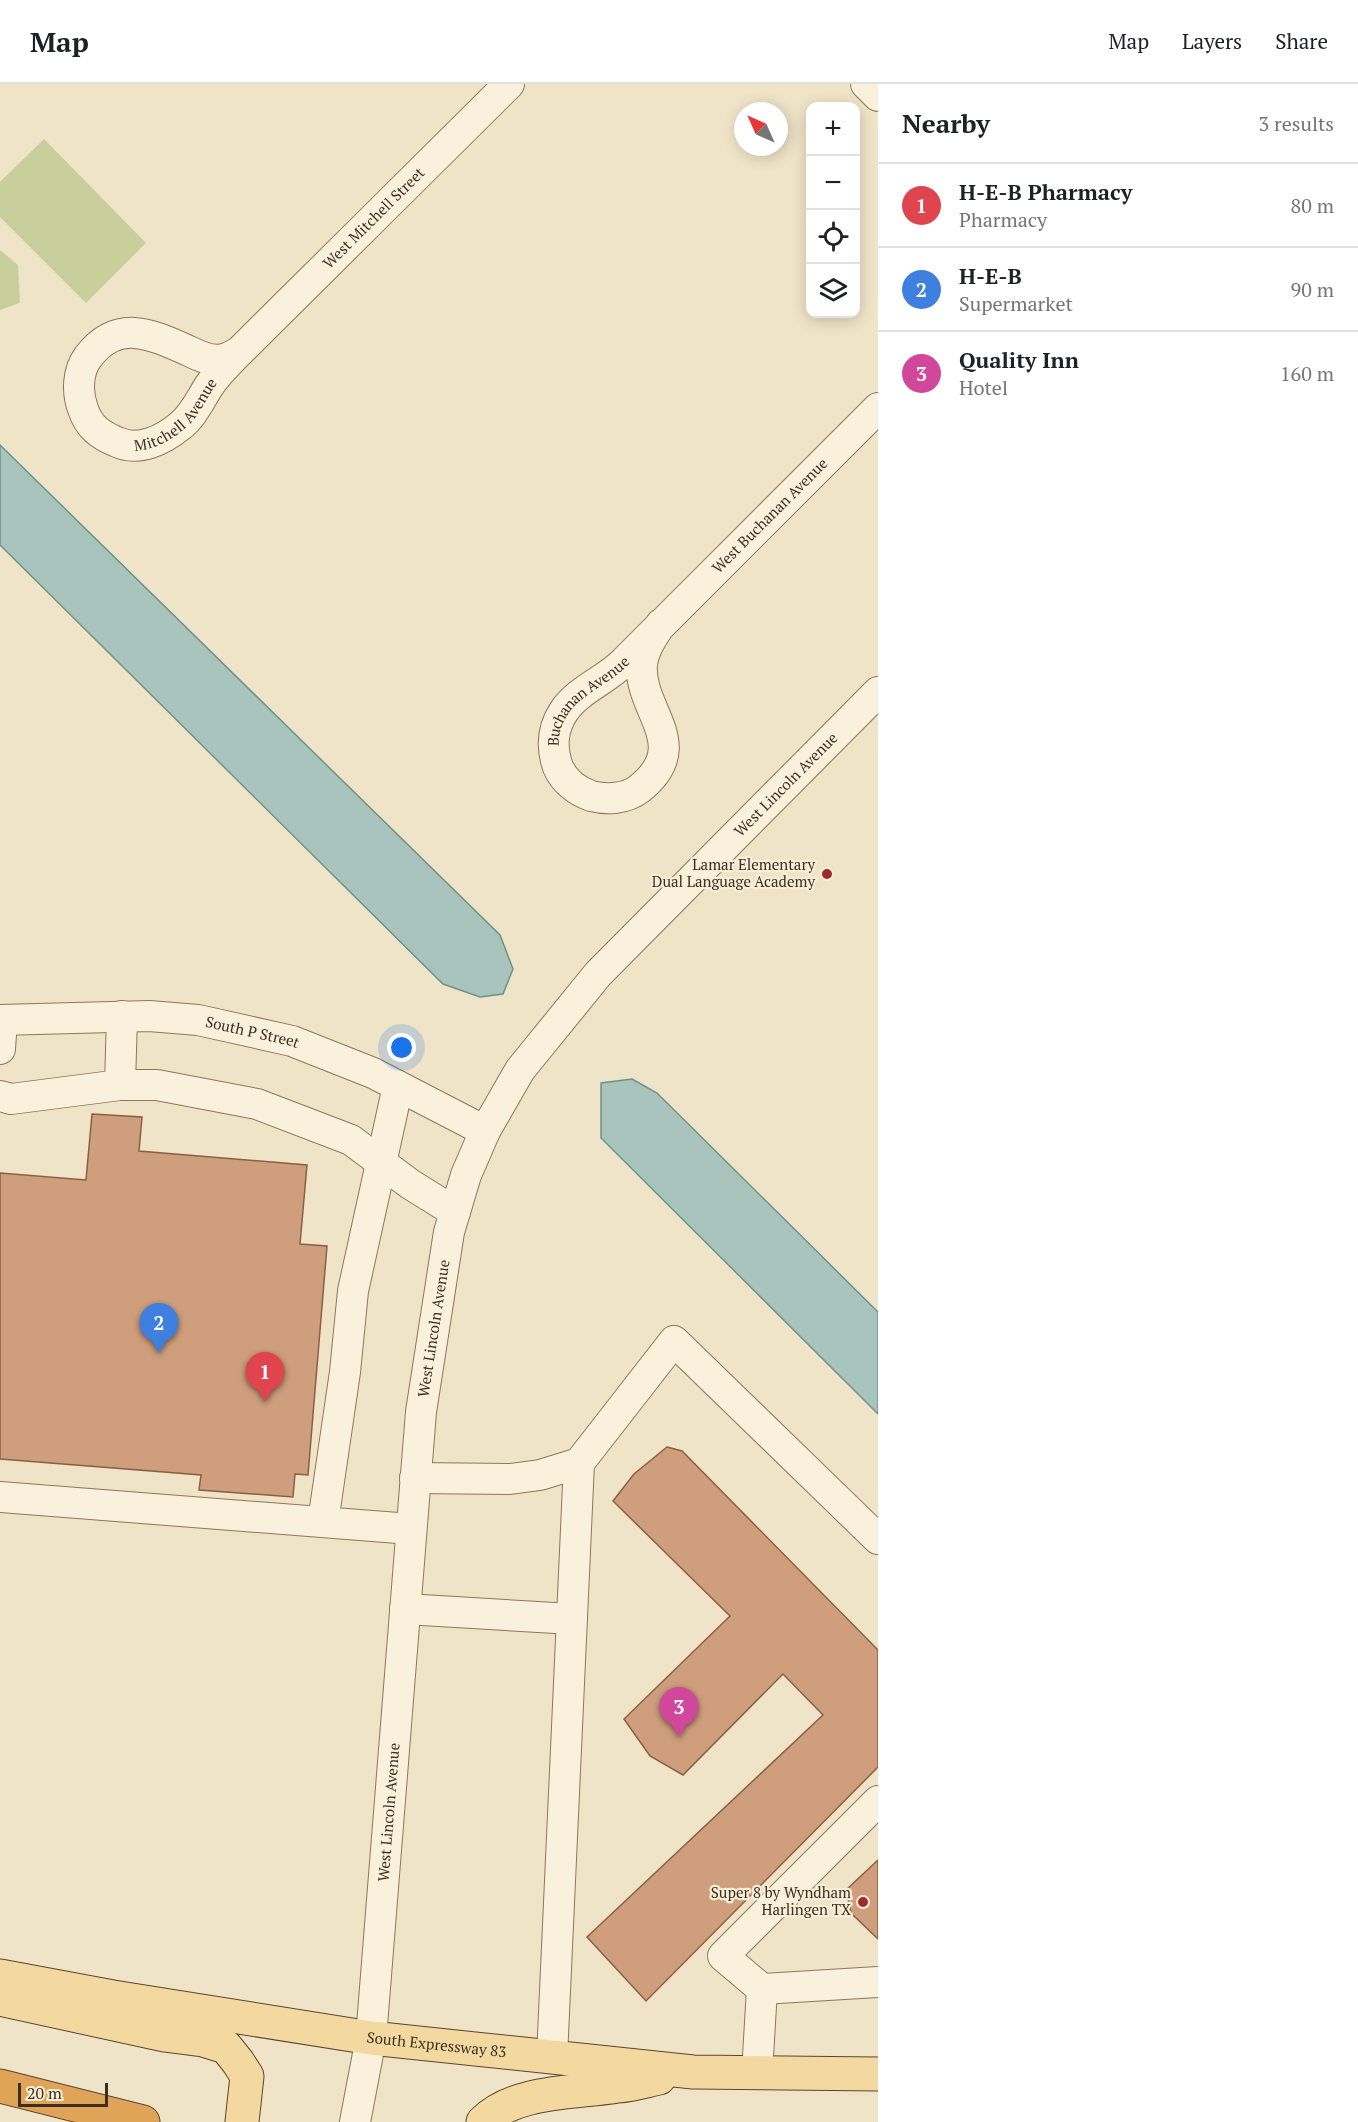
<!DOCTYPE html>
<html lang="en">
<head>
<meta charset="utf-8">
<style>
  body { margin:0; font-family:"PT Serif",serif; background:#f6f6f6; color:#202124 }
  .controls { position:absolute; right:18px; top:18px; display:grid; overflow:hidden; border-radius:12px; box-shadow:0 3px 15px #0003 }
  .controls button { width:54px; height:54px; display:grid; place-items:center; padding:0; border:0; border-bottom:2px solid #e0e0e0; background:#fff; color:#202124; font:30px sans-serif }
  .compass { position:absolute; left:734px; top:18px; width:54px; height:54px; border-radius:50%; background:#fff; box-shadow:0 3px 15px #0003; rotate:315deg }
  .scale { position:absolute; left:18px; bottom:15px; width:90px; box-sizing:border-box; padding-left:6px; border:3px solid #3d2e20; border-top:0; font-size:16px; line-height:21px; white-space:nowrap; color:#3d2e20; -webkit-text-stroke:4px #f7eed8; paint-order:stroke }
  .you { position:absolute; left:402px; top:964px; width:21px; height:21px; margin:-15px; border:4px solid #fff; border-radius:50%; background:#1a73e8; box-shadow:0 0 0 9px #1a73e833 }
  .badge { display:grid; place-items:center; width:39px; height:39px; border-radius:50%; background:#2563eb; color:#fff; font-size:20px; font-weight:700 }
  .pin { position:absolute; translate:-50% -50px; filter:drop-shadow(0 2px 3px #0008) }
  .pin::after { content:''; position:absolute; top:32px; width:21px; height:18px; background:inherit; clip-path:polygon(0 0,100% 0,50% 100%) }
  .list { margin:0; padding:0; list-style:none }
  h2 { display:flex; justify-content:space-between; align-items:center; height:78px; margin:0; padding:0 24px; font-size:26px }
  h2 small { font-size:20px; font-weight:400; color:#757577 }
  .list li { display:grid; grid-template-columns:39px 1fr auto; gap:18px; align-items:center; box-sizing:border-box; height:84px; padding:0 24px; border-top:2px solid #e0e0e0 }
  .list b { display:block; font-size:22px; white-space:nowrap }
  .list p { margin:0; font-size:20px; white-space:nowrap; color:#757577 }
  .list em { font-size:20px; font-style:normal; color:#757577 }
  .icon { flex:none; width:33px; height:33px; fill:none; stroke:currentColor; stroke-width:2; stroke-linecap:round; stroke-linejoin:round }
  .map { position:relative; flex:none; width:878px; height:2038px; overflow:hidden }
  header { display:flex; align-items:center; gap:36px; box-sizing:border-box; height:84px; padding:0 30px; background:#fff; border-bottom:2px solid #e0e0e0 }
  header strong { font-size:28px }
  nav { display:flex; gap:33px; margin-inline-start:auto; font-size:21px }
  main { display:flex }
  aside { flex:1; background:#fff }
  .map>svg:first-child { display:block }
</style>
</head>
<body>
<header>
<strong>Map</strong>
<nav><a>Map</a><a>Layers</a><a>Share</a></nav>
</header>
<main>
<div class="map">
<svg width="878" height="2038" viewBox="0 0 878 2038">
  <rect width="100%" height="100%" fill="#f0e4c8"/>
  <g fill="#c9cf9b">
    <polygon points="44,55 146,159 86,219 0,133 0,98"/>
    <polygon points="0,166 18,181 20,219 0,226"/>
  </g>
  <g fill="#a9c4bc" stroke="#6f938a" stroke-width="1.5">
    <polygon points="0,361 500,851 513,885 503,910 480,913 443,900 0,461"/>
    <polygon points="632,995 657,1009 878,1228 878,1330 601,1054 601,999"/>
  </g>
  <g fill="#cf9f7d" stroke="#8d5f41" stroke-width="1.5">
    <polygon points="92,1030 142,1033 139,1067 307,1081 300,1160 327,1162 308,1391 295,1390 293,1413 199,1406 201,1391 0,1375 0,1089 86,1096"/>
    <polygon points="667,1363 682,1367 878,1566 878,1683 646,1917 587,1853 823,1631 783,1590 683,1691 650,1672 624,1635 730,1532 613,1417 634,1390"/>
    <polygon points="878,1776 878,1855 851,1829 846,1806"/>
  </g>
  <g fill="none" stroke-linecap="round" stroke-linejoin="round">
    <defs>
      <g id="minor">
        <polyline points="866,0 878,12"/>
        <path id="s1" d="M240,267c-5,3 -11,7 -17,8 -11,3 -24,-3 -34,-8 -38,-17 -71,-33 -101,6 -11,15 -11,36 -5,52 6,18 17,26 34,33 22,10 46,-2 63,-16 13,-10 20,-26 29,-40 8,-12 19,-23 30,-34 90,-89 180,-179 270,-268"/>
        <path id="s2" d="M661,540c-8,12 -17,25 -19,40 -4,47 53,81 -3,125 -13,10 -32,11 -48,7 -14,-5 -27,-15 -33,-29 -7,-20 -6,-38 6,-56 14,-21 42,-31 60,-49 84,-85 169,-169 254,-254"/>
        <path id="s3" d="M0,936l149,-4 49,4 94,21 81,32 112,58"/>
        <polyline points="0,965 2,936"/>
        <polyline points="120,1001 122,932"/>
        <polyline points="0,1012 11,1015 120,1001 157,1001 257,1020 351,1056 410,1100 455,1128"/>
        <polyline points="579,1379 674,1257 878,1455"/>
        <polyline points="415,1394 510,1395 540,1391 579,1379 552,1973"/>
        <polyline points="0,1413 411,1445"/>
        <polyline points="323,1438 345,1288 353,1207 398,1002"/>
        <polyline points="405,1525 572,1535"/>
        <polyline points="762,1905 723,1872 878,1717"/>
        <polyline points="757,1989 762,1905 878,1898"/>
        <path id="s4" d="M355,2038l16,-84 50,-626 28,-180 17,-57 19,-44 35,-61 78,-96 280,-282"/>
      </g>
      <g id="major">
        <path id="s5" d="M0,1892l113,21 258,41 322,34 185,2"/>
        <polyline points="0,1915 164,1951 203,1956 226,1963 238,1978 247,1992 242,2038"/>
        <path d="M483,2038c32,-32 92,-29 135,-36 14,-1 27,-5 41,-8"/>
      </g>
      <polyline id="highway" points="0,2002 143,2038"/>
    </defs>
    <use href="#minor" stroke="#8d765c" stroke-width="32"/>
    <use href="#major" stroke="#5b4430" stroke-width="35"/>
    <use href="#highway" stroke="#5b4430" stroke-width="35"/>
    <use href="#minor" stroke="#faf1dc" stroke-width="30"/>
    <use href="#major" stroke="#f3d9a0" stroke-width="33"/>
    <use href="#highway" stroke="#e0a458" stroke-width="33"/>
  </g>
  <g fill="#9e2a2b" stroke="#f7eed8" stroke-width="2">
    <circle cx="827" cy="790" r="6"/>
    <circle cx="863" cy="1818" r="6"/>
  </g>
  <g text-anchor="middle" stroke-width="4.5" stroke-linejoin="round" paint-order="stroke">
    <g font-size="15" fill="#3d2e20" stroke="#f7eed8">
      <text dy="5" stroke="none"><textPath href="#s1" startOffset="624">West Mitchell Street</textPath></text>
      <text dy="5" stroke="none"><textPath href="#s1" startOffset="342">Mitchell Avenue</textPath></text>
      <text dy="5" stroke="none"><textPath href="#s2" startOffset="620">West Buchanan Avenue</textPath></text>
      <text dy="5" stroke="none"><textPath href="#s2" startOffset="358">Buchanan Avenue</textPath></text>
      <text dy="5" stroke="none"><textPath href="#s4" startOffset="1464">West Lincoln Avenue</textPath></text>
      <text dy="5" stroke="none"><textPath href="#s3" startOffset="254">South P Street</textPath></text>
      <text dy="5" stroke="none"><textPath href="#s4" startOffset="798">West Lincoln Avenue</textPath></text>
      <text dy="5" stroke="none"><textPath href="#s4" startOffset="312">West Lincoln Avenue</textPath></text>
      <text dy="5" stroke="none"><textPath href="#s5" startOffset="442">South Expressway 83</textPath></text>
    </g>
    <g font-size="15" fill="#3d2e20" stroke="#f7eed8" text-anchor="end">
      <text x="815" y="786">Lamar Elementary<tspan x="815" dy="17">Dual Language Academy</tspan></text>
      <text x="851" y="1814">Super 8 by Wyndham<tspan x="851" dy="17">Harlingen TX</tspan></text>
    </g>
  </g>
</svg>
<div class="controls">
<button>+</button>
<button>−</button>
<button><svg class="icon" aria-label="locate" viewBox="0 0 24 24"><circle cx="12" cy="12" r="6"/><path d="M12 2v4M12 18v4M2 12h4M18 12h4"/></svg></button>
<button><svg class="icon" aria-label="layers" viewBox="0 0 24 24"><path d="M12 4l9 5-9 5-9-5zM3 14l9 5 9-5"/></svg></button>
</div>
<svg class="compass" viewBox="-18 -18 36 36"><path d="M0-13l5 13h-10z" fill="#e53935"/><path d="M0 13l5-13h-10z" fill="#757577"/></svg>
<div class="scale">20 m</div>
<div class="you"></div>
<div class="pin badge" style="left:265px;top:1318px;background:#e0444e">1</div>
<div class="pin badge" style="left:159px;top:1269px;background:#3f7fe0">2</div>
<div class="pin badge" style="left:679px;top:1653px;background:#d1479c">3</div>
</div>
<aside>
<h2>Nearby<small>3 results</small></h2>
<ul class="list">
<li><span class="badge" style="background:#e0444e">1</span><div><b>H-E-B Pharmacy</b><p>Pharmacy</p></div><em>80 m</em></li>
<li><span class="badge" style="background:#3f7fe0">2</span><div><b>H-E-B</b><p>Supermarket</p></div><em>90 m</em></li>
<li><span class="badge" style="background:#d1479c">3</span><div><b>Quality Inn</b><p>Hotel</p></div><em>160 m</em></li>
</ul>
</aside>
</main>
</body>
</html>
